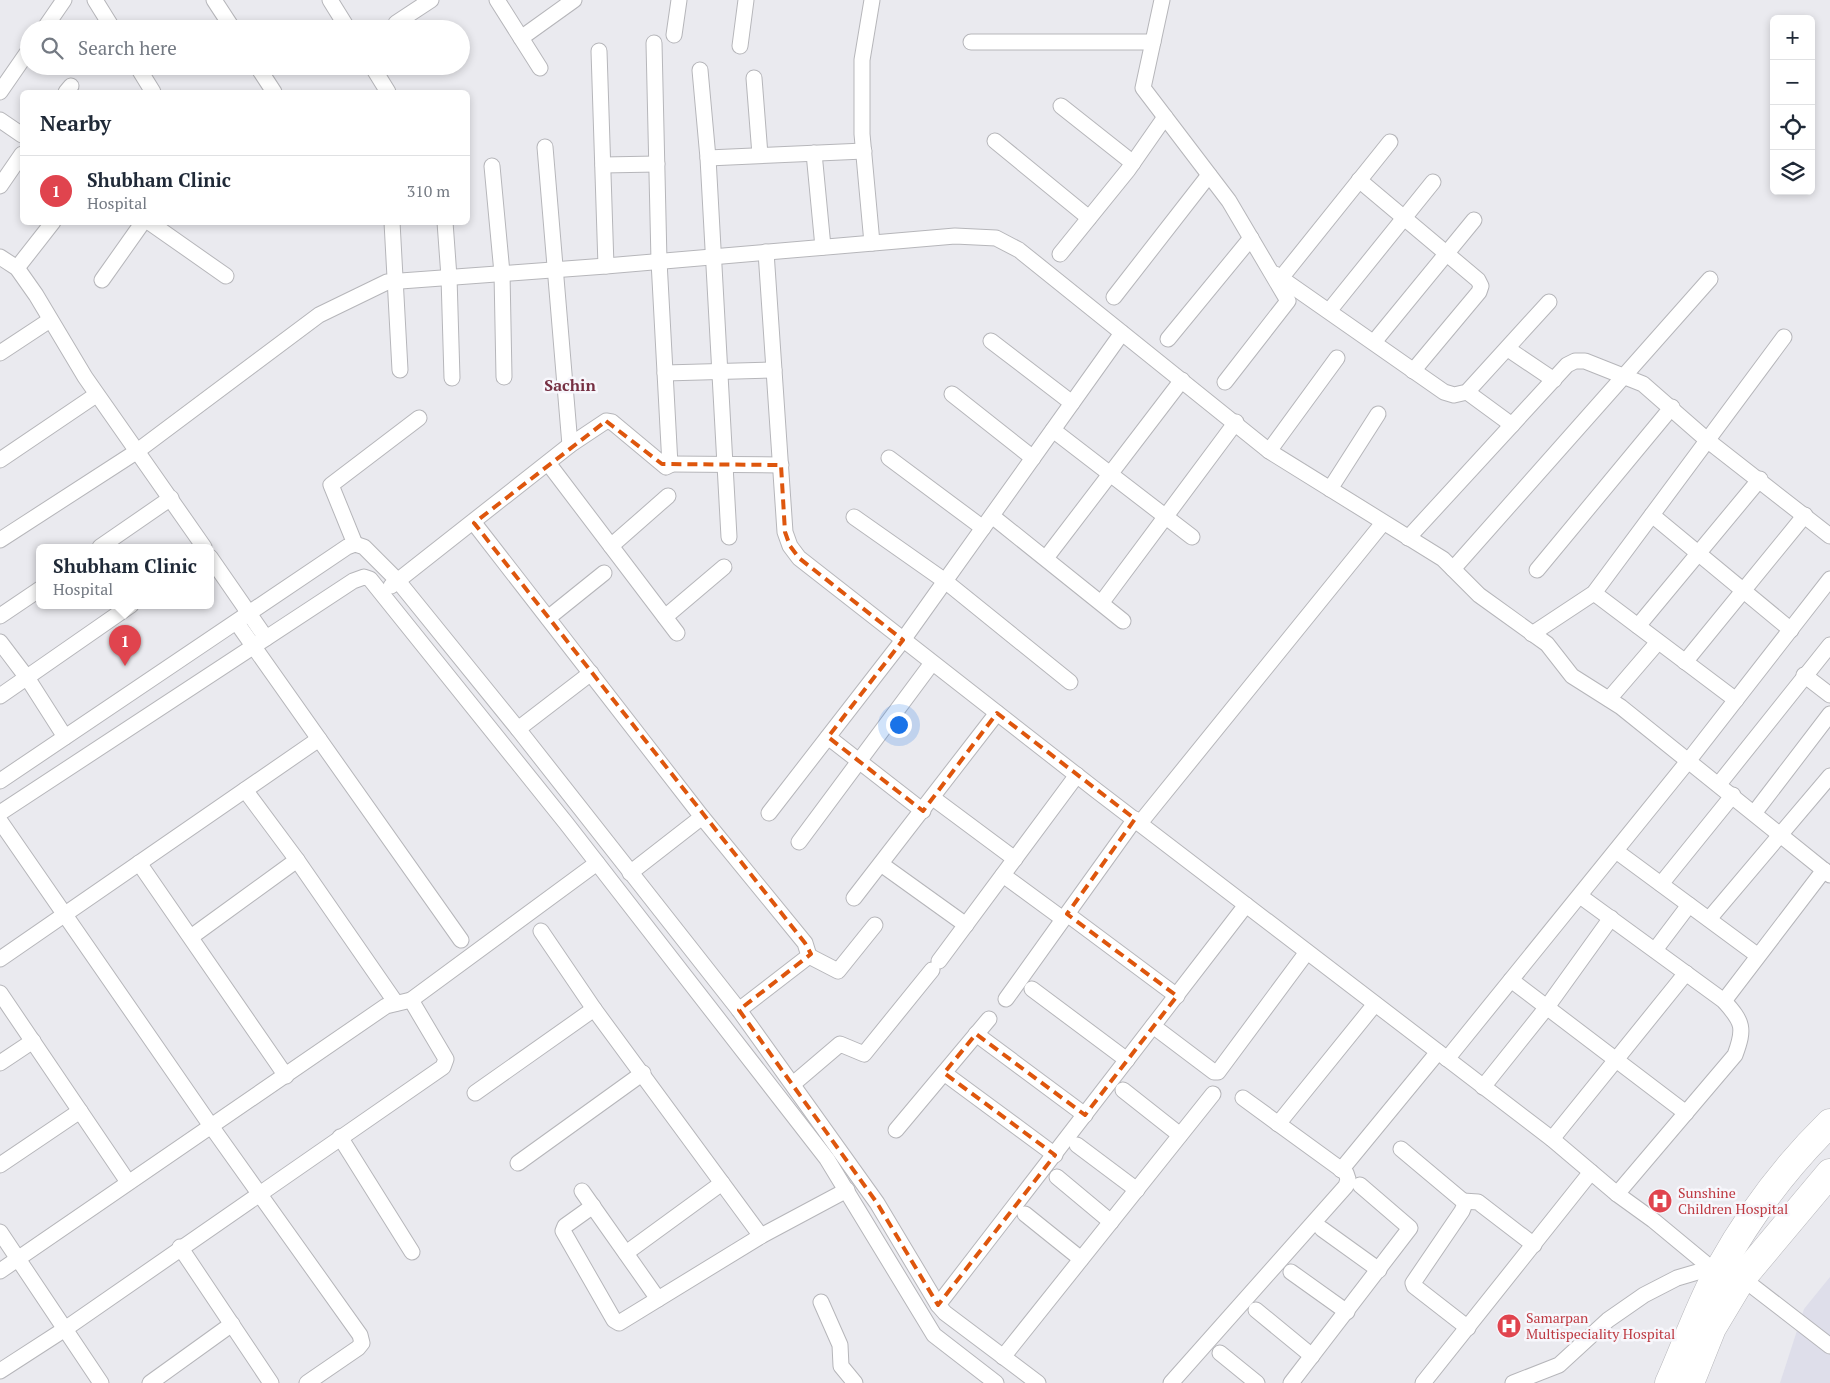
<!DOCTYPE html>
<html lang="en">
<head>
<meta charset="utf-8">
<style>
  body { margin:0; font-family:"PT Serif",serif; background:#f6f6f7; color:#1f2937 }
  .controls { position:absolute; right:15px; top:15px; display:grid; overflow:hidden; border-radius:8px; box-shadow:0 2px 8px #0003 }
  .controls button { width:45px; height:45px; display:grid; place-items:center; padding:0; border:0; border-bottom:1px solid #e0e1e3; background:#fff; color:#1f2937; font:25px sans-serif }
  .you { position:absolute; left:898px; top:724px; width:18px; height:18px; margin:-12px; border:4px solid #fff; border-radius:50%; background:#1a73e8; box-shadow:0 0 0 8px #1a73e833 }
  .badge { display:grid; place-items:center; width:32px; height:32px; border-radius:50%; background:#a7134d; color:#fff; font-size:16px; font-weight:700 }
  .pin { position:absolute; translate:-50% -41px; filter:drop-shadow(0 1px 2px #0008) }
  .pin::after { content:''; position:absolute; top:26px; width:18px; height:15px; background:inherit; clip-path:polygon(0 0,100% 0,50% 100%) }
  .popup { position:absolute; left:36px; top:544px; width:178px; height:65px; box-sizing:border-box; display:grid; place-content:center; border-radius:8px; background:#fff; filter:drop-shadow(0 1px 4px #0005); font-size:16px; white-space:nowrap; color:#747a83 }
  .popup b { font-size:19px; color:#1f2937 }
  .popup::after { content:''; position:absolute; left:50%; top:100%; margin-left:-10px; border:10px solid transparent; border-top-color:#fff }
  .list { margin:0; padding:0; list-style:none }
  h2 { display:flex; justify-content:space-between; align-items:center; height:65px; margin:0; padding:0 20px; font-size:21px }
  h2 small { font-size:16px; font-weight:400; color:#747a83 }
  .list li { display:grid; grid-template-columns:32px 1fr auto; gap:15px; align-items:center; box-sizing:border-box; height:70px; padding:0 20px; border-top:1px solid #e0e1e3 }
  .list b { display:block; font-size:19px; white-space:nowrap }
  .list p { margin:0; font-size:16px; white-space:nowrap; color:#747a83 }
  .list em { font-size:16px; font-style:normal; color:#747a83 }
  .icon { flex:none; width:28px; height:28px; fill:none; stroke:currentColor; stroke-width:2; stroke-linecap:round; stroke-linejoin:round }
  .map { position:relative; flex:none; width:1830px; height:1383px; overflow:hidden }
  .search { position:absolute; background:#fff; box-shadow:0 2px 8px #0003; left:20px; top:20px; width:450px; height:55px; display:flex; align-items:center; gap:12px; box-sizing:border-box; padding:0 18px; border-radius:28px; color:#747a83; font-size:19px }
  .panel { position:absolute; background:#fff; box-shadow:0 2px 8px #0003; left:20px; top:90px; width:450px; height:135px; border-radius:8px }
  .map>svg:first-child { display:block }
</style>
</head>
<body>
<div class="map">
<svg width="1830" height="1383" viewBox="0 0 1830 1383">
  <rect width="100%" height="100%" fill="#eaeaef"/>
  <polygon fill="#dedeea" points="1830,1277 1830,1383 1780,1383 1804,1309"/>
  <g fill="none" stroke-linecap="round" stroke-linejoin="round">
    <defs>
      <g id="street">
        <polyline points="95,0 113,29"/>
        <polyline points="214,0 233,29"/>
        <polyline points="330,0 348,29"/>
        <polyline points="497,0 540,68"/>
        <polyline points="872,0 862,60 862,134 872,243"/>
        <polyline points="1162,0 1143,88 1229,201 1288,301 1225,382"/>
        <polyline points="396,23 431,0"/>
        <polyline points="44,29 64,0"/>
        <polyline points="674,35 679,0"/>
        <polyline points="521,38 574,0"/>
        <polyline points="971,42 1153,42"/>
        <polyline points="740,46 746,0"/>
        <polyline points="599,51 606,266"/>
        <polyline points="137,66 153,92"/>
        <polyline points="257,66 274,92"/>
        <polyline points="372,66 388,92"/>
        <polyline points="700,70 708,158 729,537"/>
        <polyline points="754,78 760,155"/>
        <polyline points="0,92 29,50"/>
        <polyline points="66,92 71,86"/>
        <polyline points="1061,106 1133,163"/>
        <polyline points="0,120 22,135"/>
        <polyline points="995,141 1089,218"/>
        <polyline points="545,147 570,445"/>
        <polyline points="814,153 823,247"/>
        <polyline points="708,158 864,151"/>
        <polyline points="603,165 657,164"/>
        <polyline points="492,166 502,273 504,377"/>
        <polyline points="1359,180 1478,280 1481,286 1479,292 1413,371"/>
        <polyline points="0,186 22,154"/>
        <polyline points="149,222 226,276"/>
        <polyline points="392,222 400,370"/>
        <polyline points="445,222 449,277 452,378"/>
        <polyline points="766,252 785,532 790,546 799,558 1097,791 1552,1139 1617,1194 1653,1220 1711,1268"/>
        <polyline points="1060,254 1128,170 1165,117"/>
        <polyline points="0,257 17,268 36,295 85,377 204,547"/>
        <polyline points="17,268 53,222"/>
        <polyline points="1275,274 1444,392 1454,395 1467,392 1549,302"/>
        <polyline points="1281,278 1390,142"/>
        <polyline points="102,280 143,222"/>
        <polyline points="1114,297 1209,175"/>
        <polyline points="1329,311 1433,182"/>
        <polyline points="1168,339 1251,238"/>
        <polyline points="991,341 1072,403"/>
        <polyline points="1374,342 1474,220"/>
        <polyline points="1508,349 1554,380"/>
        <polyline points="0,353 50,320"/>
        <polyline points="665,373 774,370"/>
        <polyline points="1467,392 1512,425"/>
        <polyline points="952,394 1033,458"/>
        <polyline points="1053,430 1192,537"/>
        <polyline points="1269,451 1337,358"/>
        <polyline points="889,458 983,528"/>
        <polyline points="0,460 96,395"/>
        <polyline points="548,463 677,633"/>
        <polyline points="671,464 781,465"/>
        <polyline points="1330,489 1378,414"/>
        <polyline points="1652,515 1791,630"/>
        <polyline points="992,516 1123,621"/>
        <polyline points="854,517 945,581 1070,682"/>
        <polyline points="474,523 702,817 805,943 809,956 739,1010"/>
        <polyline points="1408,538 1567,365 1575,361 1585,361 1643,384 1707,440 1830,536"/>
        <polyline points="0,540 136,452 319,315 387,282 606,266 955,236 996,238 1019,250 1269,451 1443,559 1479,595 1547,644 1572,676 1621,707 1830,875"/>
        <polyline points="355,544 331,485 419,418"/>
        <polyline points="611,546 668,496"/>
        <polyline points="100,547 171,498"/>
        <polyline points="210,557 266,638"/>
        <polyline points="1046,558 1182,380"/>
        <polyline points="1453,569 1710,279"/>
        <polyline points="1537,570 1672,407"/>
        <polyline points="391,586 570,445 606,421 612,422 666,467 670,465 659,261 654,43"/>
        <polyline points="1594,593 1736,700"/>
        <polyline points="1102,602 1236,422"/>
        <polyline points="0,616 40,589"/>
        <polyline points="665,617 724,567"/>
        <polyline points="548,618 604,573"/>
        <polyline points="237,623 461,940"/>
        <polyline points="1638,626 1760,479"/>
        <polyline points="1532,634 1594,593 1784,337"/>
        <polyline points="0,642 28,679 65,737"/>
        <polyline points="1685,662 1805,515"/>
        <polyline points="1804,675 1830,695"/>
        <polyline points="0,696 131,605"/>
        <polyline points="1609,699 1658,642"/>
        <polyline points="518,729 591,673"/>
        <polyline points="828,737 923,811"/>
        <polyline points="0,781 347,547 355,544 364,547 398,581 518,729 739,1010 877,1203 938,1305 945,1313 1038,1383"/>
        <polyline points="1719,784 1830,645"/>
        <polyline points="245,790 297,860 396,1003"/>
        <polyline points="933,798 1015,859"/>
        <polyline points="1755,812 1830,714"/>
        <polyline points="0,813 353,581 364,577 370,579 566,823 827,1159 934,1335 996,1383"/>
        <polyline points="769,813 903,640 1122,333"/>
        <polyline points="0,821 211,1126 360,1335 362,1343 358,1348 307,1383"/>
        <polyline points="1140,823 1383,523"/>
        <polyline points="799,842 932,663"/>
        <polyline points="1616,851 1757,955"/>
        <polyline points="139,863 286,1076"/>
        <polyline points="881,864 966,925"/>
        <polyline points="630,873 702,817"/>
        <polyline points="1003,875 1063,919"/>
        <polyline points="1661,884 1733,795"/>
        <path d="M1580,896l144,105c19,21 21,27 11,54l-118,139"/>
        <polyline points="854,898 997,713"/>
        <polyline points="1067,914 1177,996"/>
        <polyline points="1709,919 1830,776"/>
        <polyline points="541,931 594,1009 761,1236"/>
        <polyline points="191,937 297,860"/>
        <polyline points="1655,950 1689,905"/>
        <polyline points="809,956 838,971 875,925"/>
        <polyline points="0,959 319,739"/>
        <polyline points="939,961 1077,775"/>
        <polyline points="1511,980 1686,1113"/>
        <polyline points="1032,989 1127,1060"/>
        <polyline points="0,993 128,1182"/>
        <polyline points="1006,999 1135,819"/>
        <polyline points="1724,1001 1824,870"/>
        <polyline points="1153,1026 1214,1072 1218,1072 1307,952"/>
        <polyline points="976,1034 1085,1115"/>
        <polyline points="1447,1059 1689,760 1830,579"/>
        <polyline points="0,1063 33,1041"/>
        <polyline points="944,1073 1055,1155"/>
        <polyline points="793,1084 840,1044 864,1054 932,970"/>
        <polyline points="1483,1087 1547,1007 1611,918"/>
        <polyline points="1123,1090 1180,1135"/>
        <polyline points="475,1093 594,1009"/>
        <polyline points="1278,1124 1375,1004"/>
        <polyline points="896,1130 989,1019"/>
        <polyline points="340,1137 412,1252"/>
        <polyline points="1552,1139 1686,973"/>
        <polyline points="1077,1145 1137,1190"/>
        <polyline points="1401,1149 1463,1201 1464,1206 1462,1211 1413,1283 1414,1286 1468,1328"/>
        <polyline points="518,1163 643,1073"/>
        <polyline points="0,1165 80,1111"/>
        <polyline points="1341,1170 1438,1052"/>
        <polyline points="1057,1177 1111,1222"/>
        <polyline points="582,1191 658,1299"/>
        <polyline points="1463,1201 1478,1202 1534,1245"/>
        <polyline points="593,1206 565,1226 563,1231 614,1320 619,1323 761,1236 847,1190"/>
        <polyline points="1025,1214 1081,1259"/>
        <polyline points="1322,1229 1379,1270"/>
        <polyline points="0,1232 101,1383"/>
        <polyline points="180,1247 271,1383"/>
        <polyline points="626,1253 722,1183"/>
        <polyline points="0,1271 386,1006 411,1000 597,863"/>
        <polyline points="1291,1272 1347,1312"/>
        <polyline points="821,1302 840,1345 841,1366 855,1383"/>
        <polyline points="938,1305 1246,905"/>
        <polyline points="1256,1310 1312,1356"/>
        <polyline points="1220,1353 1257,1383"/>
        <polyline points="1003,1357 1213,1094"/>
        <polyline points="0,1371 65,1329 443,1067 446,1059 411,1000"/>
        <polyline points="150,1383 232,1324"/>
        <polyline points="1171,1383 1346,1186 1348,1179 1346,1173 1243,1098"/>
        <polyline points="1291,1383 1410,1228 1360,1185"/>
        <polyline points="1423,1383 1591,1172"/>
        <polyline points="1513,1383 1559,1365 1608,1320 1644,1295 1677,1278 1711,1268 1742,1278 1830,1346"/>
      </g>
      <g id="highway">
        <path d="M1669,1383c17,-38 31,-79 51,-115 30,-54 66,-102 110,-145"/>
        <polyline points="1690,1383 1712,1328 1742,1278 1830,1173"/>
      </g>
    </defs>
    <use href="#street" stroke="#b6b6ba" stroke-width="17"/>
    <use href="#highway" stroke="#b6b6ba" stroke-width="29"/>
    <use href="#street" stroke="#fff" stroke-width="15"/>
    <use href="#highway" stroke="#fff" stroke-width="28"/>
  </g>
  <path fill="none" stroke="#de560d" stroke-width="4" stroke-dasharray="10 6" stroke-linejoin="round" d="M606,421l56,43 119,1 4,67 5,14 9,12 104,82 -75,97 95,74 74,-98 138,106 -68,95 110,82 -92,119 -109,-81 -32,39 111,82 -117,150 -61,-102 -138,-193 72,-56 -6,-11 -331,-420z"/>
  <defs>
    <symbol id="hospital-disc" viewBox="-11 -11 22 22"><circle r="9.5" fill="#e0444e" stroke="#f7f7fc"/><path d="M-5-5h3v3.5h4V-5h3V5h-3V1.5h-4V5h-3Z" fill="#fff"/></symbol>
  </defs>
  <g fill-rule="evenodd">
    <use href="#hospital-disc" x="1646" y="1187" width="28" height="28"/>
    <use href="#hospital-disc" x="1495" y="1312" width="28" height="28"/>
  </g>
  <g text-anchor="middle" stroke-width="5" stroke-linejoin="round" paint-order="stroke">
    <g font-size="14" fill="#be3a42" stroke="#f7f7fc" text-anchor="start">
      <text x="1678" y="1198">Sunshine<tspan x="1678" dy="16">Children Hospital</tspan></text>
      <text x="1526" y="1323">Samarpan<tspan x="1526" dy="16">Multispeciality Hospital</tspan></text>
    </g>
    <g font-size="16" font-weight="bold" fill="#763043" stroke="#f7f7fc">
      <text x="570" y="391">Sachin</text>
    </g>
  </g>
</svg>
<div class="controls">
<button>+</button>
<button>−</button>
<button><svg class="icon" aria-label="locate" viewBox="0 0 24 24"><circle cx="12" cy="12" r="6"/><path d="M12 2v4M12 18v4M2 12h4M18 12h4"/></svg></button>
<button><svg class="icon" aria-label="layers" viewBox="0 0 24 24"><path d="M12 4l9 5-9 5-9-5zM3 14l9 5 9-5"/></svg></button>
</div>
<div class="you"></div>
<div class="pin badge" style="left:125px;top:666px;background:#e0444e">1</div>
<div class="popup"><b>Shubham Clinic</b>Hospital</div>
<div class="search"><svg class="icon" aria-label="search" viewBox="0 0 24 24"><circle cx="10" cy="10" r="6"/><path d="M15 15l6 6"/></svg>Search here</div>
<section class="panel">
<h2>Nearby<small></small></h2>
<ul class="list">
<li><span class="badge" style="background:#e0444e">1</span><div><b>Shubham Clinic</b><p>Hospital</p></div><em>310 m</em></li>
</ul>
</section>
</div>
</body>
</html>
